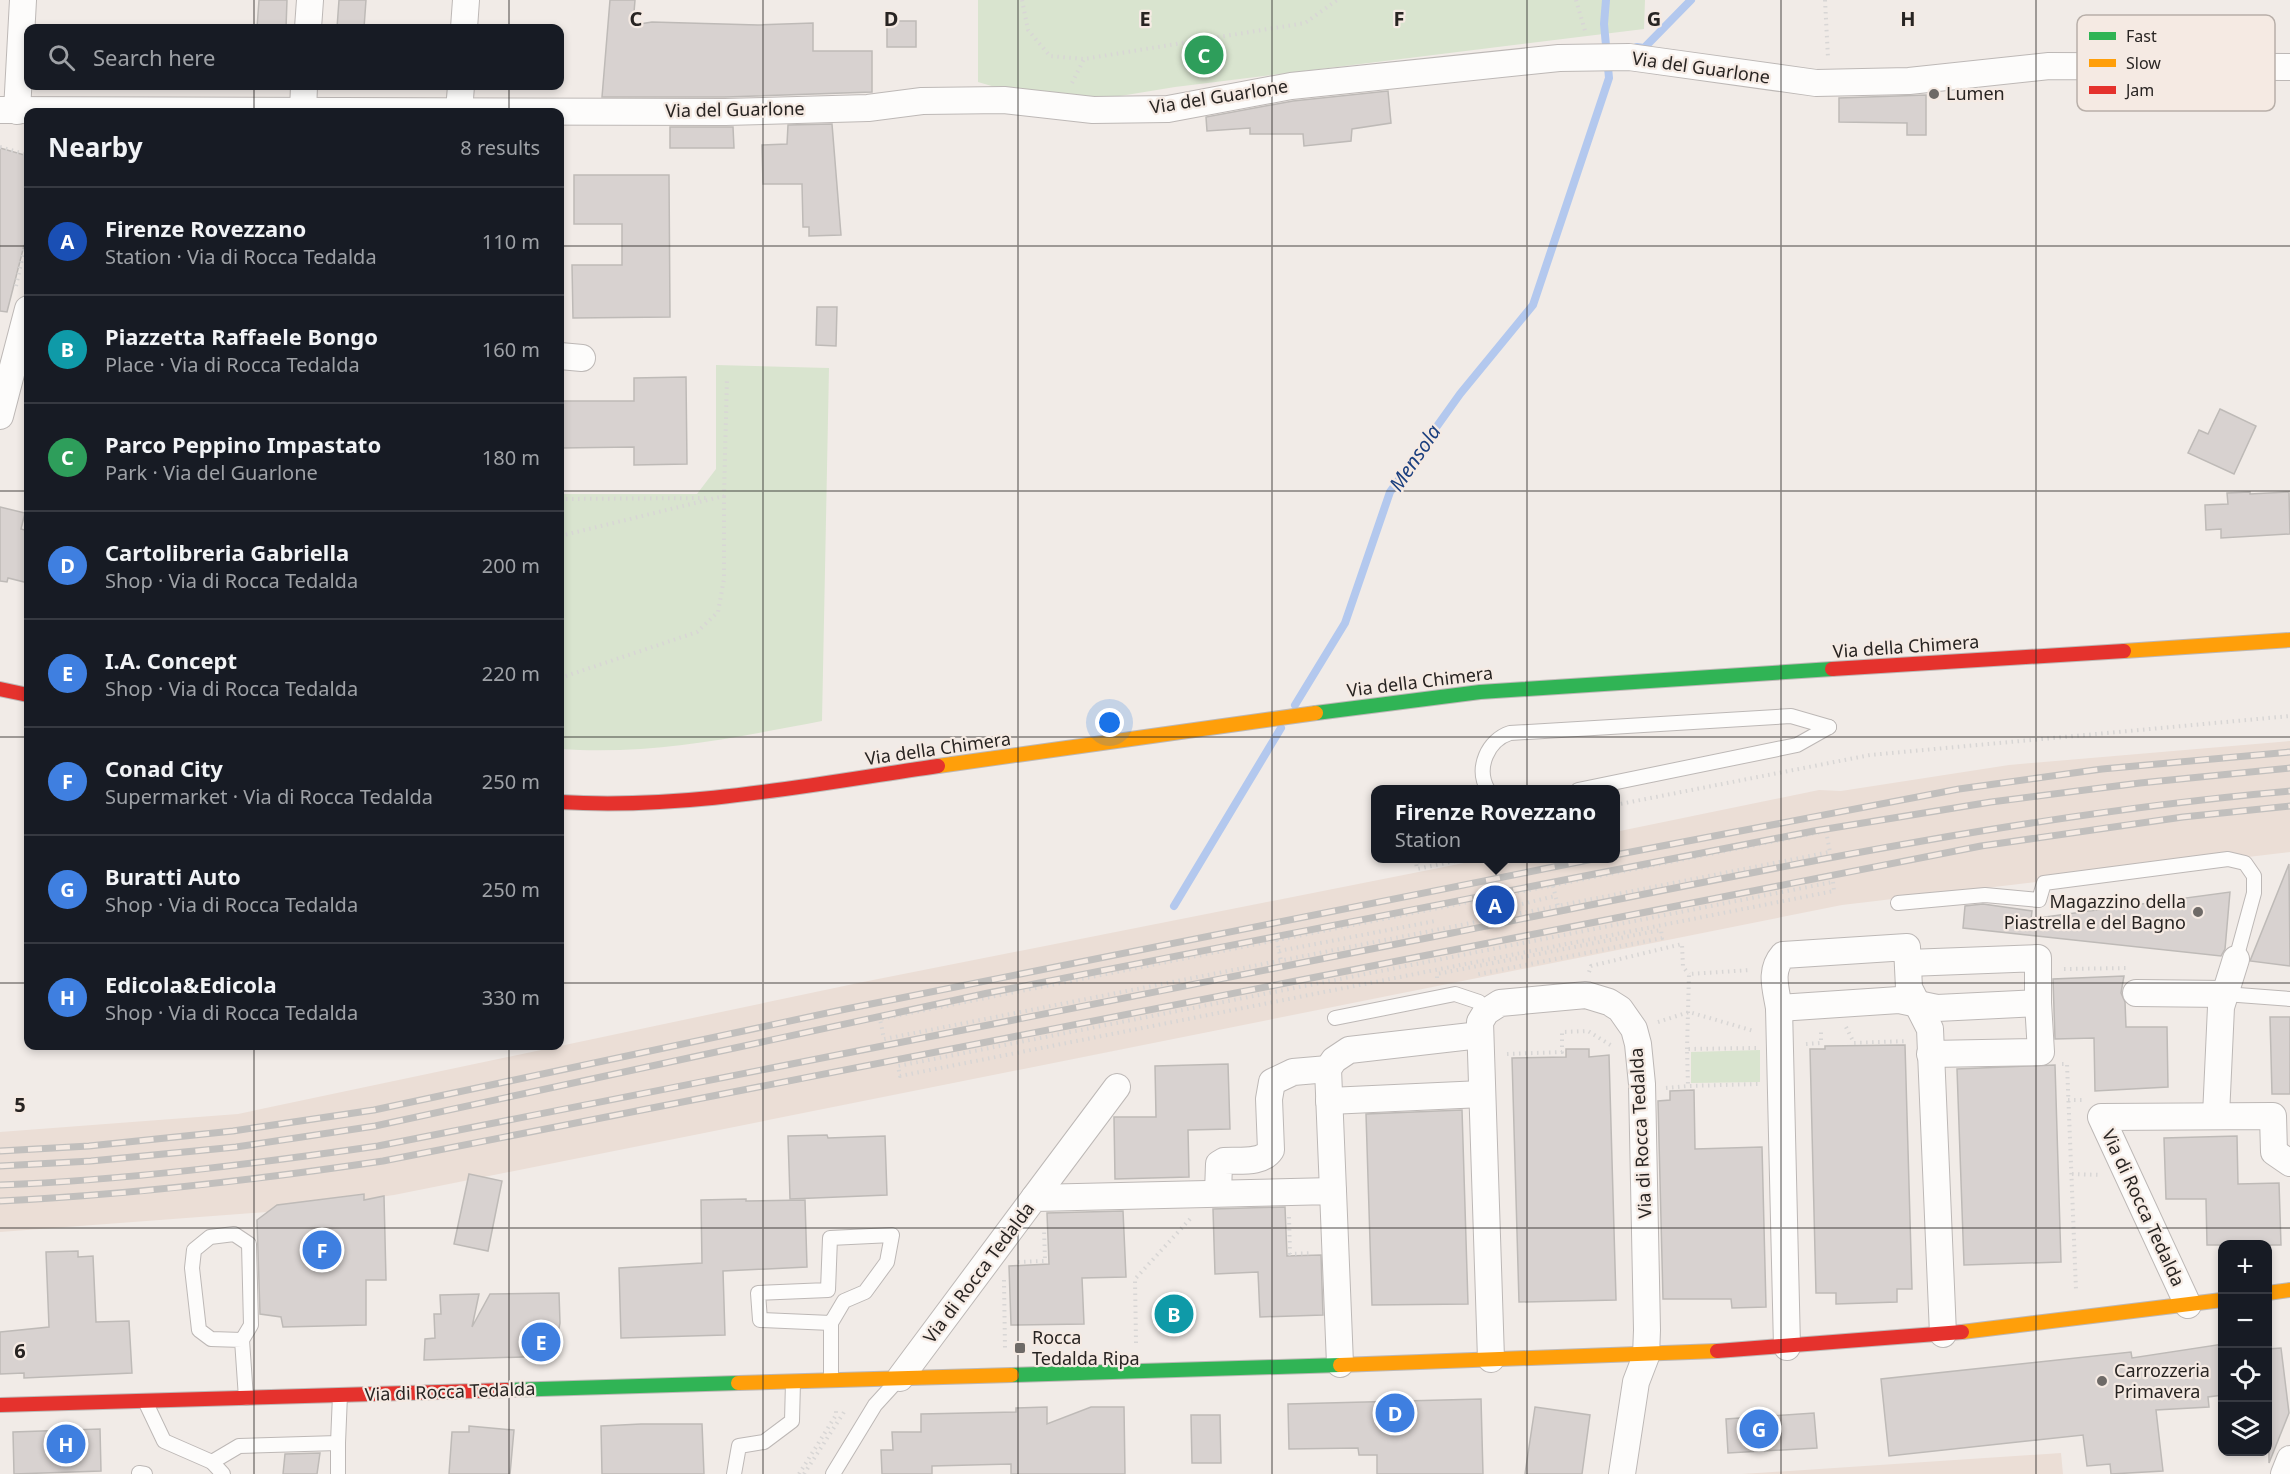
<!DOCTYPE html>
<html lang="en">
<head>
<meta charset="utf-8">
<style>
  body { margin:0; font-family:"Noto Sans",sans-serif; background:#20242c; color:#f1f3f6 }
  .controls { position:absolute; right:18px; bottom:18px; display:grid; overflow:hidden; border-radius:12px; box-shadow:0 3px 9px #0003 }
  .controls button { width:54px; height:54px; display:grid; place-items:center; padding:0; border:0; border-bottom:2px solid #363941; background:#171b24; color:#f1f3f6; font:30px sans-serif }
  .you { position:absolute; left:1110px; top:723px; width:21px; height:21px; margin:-15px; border:4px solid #fff; border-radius:50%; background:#1a73e8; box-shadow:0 0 0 9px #1a73e833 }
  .badge { display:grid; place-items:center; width:39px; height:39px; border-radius:50%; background:#6e6a67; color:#fff; font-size:20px; font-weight:700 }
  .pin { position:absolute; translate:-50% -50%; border:3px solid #fff; box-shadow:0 2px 6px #0006 }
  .popup { position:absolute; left:1371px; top:785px; width:249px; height:78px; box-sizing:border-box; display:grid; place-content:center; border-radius:12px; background:#171b24; filter:drop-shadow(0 2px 4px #0005); font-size:20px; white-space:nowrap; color:#9ea1a6 }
  .popup b { font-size:22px; color:#f1f3f6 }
  .popup::after { content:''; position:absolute; left:50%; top:100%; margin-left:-12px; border:12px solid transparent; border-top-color:#171b24 }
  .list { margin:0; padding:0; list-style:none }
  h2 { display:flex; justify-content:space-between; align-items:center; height:78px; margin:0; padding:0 24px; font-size:26px }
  h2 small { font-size:20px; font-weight:400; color:#9ea1a6 }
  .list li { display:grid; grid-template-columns:39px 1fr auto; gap:18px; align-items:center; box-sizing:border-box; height:108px; padding:0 24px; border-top:2px solid #363941 }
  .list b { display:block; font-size:22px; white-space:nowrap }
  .list p { margin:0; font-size:20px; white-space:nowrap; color:#9ea1a6 }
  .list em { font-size:20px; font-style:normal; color:#9ea1a6 }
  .icon { flex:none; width:33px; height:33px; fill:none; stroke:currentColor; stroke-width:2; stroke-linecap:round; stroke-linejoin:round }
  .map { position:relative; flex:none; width:2290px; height:1474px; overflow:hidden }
  .search { position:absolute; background:#171b24; box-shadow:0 3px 9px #0003; left:24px; top:24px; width:540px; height:66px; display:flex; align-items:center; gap:15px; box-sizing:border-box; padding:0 21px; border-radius:12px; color:#9ea1a6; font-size:22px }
  .panel { position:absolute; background:#171b24; box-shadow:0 3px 9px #0003; left:24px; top:108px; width:540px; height:942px; border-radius:12px }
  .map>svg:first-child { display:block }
</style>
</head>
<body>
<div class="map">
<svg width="2290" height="1474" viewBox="0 0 2290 1474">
  <rect width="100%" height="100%" fill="#f1ebe7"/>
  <g fill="#ebded6">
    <polygon points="2290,741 2290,852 1842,905 394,1195 279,1211 0,1232 0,1132 238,1114 863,982 1484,859 1615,858 1615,832 1819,790 1841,791 2009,765"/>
    <polygon points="2061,1453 2063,1474 1742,1474"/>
  </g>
  <g fill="#d9e4cf">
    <polygon points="978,0 1645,0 1644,29 1175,87 1059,106 978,82"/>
    <path d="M716,365l113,3 -7,353c-91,17 -168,34 -262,28v-255h137l19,-25z"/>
    <polygon points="1760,1050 1760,1082 1691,1083 1691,1052"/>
  </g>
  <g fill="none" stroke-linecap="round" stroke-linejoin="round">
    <g stroke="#b3c8ee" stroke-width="8">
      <polyline points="1637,47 1644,48 1691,0"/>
      <polyline points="1295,705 1345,623 1390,492 1460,394 1533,305 1609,78 1604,24 1606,0"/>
      <polyline points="1174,906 1281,728"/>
    </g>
  </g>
  <g fill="#d8d2d0" stroke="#bebab7" stroke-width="1.5">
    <polygon points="259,0 287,0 286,28 257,28"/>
    <polygon points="339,0 366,0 364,28 337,28"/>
    <polygon points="610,0 635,0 633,25 652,22 758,25 813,23 813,51 872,51 872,92 725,97 602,97"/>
    <rect x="887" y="21" width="29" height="26"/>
    <polygon points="1388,91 1391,123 1352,129 1351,141 1304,146 1303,134 1250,134 1250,128 1207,131 1206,117 1293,101"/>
    <polygon points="1926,95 1926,135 1907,135 1907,123 1839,122 1839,98"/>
    <polygon points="832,124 841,235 809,236 809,227 803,227 802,184 763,184 762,145 787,144 788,125"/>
    <polygon points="670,127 733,127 734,148 670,148"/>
    <polygon points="0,148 28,156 28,230 7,312 0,311"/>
    <polygon points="574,175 669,175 670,317 573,318 572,265 622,265 622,224 574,224"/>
    <polygon points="817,307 837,307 836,346 816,345"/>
    <polygon points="686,377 687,464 634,465 634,447 560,448 560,401 634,401 634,378"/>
    <polygon points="2220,409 2256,426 2234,474 2188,453 2199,430 2208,434"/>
    <polygon points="2250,492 2250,494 2289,492 2290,534 2221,538 2221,529 2206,530 2205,505 2228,504 2227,493"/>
    <polygon points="0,507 25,513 21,529 28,531 28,583 8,578 7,582 0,581"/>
    <polygon points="2289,864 2290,966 2250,961"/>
    <polygon points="2230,892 2225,949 2221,956 1963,928 1965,906 1983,904 2032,911 2031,919"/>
    <polygon points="2124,976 2121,993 2125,1002 2126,1027 2167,1027 2168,1087 2095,1091 2094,1038 2055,1039 2053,979"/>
    <polygon points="2270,1017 2290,1017 2290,1094 2272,1094"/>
    <polygon points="1905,1045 1912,1289 1897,1289 1897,1302 1836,1304 1836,1293 1816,1293 1810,1049 1825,1049 1825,1046"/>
    <polygon points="1566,1049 1589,1049 1589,1057 1609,1055 1616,1300 1519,1302 1512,1058 1566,1057"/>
    <polygon points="1228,1064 1230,1129 1188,1130 1189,1177 1115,1179 1114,1117 1156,1117 1155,1066"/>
    <polygon points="2055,1065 2061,1262 1964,1265 1957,1069"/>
    <polygon points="1694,1090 1695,1149 1762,1147 1766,1307 1732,1308 1731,1299 1663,1299 1658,1101 1670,1100 1670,1091"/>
    <polygon points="1462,1110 1468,1304 1372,1305 1366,1114"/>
    <polygon points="827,1135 828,1138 885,1136 887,1195 790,1199 788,1136"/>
    <polygon points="2237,1136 2238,1184 2279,1183 2281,1245 2207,1245 2206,1199 2166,1199 2164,1138"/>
    <polygon points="469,1174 502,1181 488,1251 454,1244"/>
    <polygon points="364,1194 364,1200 384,1196 386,1280 366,1280 366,1325 283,1327 281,1317 260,1314 257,1220 277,1205"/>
    <polygon points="746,1199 746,1201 805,1200 807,1267 723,1271 725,1335 621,1338 619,1268 702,1263 701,1200"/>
    <polygon points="1285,1207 1287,1256 1321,1255 1323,1315 1260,1317 1258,1272 1215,1274 1213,1209"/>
    <polygon points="1123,1211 1126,1277 1082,1278 1084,1324 1011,1325 1009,1266 1049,1264 1047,1213"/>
    <polygon points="78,1251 78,1257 93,1256 96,1322 129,1321 132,1373 24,1378 24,1373 0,1374 0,1332 49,1327 46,1252"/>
    <polygon points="559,1293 560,1323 554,1356 424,1360 425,1339 435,1338 434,1314 441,1314 440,1295 479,1294 472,1327 490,1294"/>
    <polygon points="2223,1344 2223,1395 2208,1397 2209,1407 2156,1410 2163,1471 2111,1474 2110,1464 2087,1466 2083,1435 1889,1456 1881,1379 2131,1352 2132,1358"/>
    <polygon points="2281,1348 2289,1413 2269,1463 2268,1349"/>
    <polygon points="1481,1399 1483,1474 1377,1474 1377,1455 1359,1455 1358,1448 1289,1449 1288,1404"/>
    <polygon points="1047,1407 1047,1424 1091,1407 1124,1407 1125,1474 1011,1474 1011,1464 932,1466 932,1474 882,1474 881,1450 893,1450 892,1432 921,1432 921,1414 1016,1412 1016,1408"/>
    <polygon points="1535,1407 1590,1415 1582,1474 1525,1474"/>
    <polygon points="1814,1413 1817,1448 1728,1453 1726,1419"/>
    <polygon points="1191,1415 1220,1415 1221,1463 1192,1463"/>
    <polygon points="641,1424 702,1424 704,1474 602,1474 601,1426"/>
    <polygon points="469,1426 514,1430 510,1474 449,1474 452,1432 469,1432"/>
    <polygon points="100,1429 101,1471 14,1474 13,1432"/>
    <polygon points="320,1453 317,1474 283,1474 285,1454"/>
  </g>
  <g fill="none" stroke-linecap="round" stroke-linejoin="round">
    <defs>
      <g id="lane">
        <path d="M1488,790c-13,-22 0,-50 22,-57l281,-17 38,11"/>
        <polyline points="1578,790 1797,745 1829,727"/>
        <polyline points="1898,903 1985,895 2039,900 2044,883 2228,859 2245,863 2254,876 2254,893 2236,959"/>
        <polyline points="2225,994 2290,999"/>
        <polyline points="1335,1018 1455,994 1479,1002 1486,1012"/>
        <polyline points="831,1323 844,1301 865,1292 887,1262 892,1235 830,1238 828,1290 758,1293 760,1320 831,1323 831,1380"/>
        <polyline points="242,1340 211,1339 199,1330 192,1268 194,1250 210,1237 234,1234 249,1244 251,1325 242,1340 246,1398"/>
        <polyline points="145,1401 164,1441 212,1462 239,1446 338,1443 340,1395"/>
        <polyline points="212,1462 223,1474"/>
        <polyline points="139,1473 145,1474"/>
        <polyline points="338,1474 338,1443"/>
        <polyline points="734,1474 739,1446 764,1442 792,1421 793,1382"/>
        <polyline points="833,1474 875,1405 896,1382"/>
      </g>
      <g id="street">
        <polyline points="308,28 310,0"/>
        <polyline points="464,28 466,0"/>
        <polyline points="0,110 725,112 868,108 922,101 1004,100 1093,110 1168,109 1291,86 1559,58 1629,57 1816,83 1909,81 2049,66 2290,67"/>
        <polyline points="17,111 23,0"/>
        <polyline points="303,111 304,86"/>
        <polyline points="459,111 461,86"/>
        <polyline points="560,356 582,358"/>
        <polyline points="0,416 28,309"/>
        <polyline points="2136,993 2225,994"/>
        <polyline points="1779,1008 1899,1000 1937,1008 2038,1003 2038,958 1908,963"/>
        <polyline points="1930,1054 2041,1052 2038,1003"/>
        <polyline points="1329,1101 1482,1094"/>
        <polyline points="2216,1116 2221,1007 2236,959"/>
        <polyline points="1333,1191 1328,1069 1334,1060 1349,1050 1480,1035"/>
        <path d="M1218,1193l1,-29 5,-3c15,-1 38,3 47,-11l-2,-51 3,-17 21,-10 35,-3"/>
        <polyline points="1034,1198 1117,1087"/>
        <polyline points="2188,1305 2101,1117 2273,1116 2274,1152 2290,1163"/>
        <path d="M1787,1347l-8,-339c-3,-19 -10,-37 4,-53l124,-8 2,41 21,41 13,305"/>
        <polyline points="1491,1359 1480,1022 1486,1012 1500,1003 1586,995 1609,1002 1620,1009 1634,1029 1638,1044 1642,1084 1647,1330 1646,1356 1636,1382 1622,1474"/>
        <polyline points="900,1378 1034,1198 1333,1191 1340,1364"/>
        <polyline points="2284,1474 2290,1459"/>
      </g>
      <g id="fast">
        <polyline points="1316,713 1480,692 1832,669"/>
        <polyline points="1012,1375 1340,1365"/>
        <polyline points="508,1390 738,1383"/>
      </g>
      <g id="slow">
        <polyline points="2124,651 2290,640"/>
        <polyline points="938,766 1316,713"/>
        <polyline points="2268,1293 2290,1290"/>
        <polyline points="1962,1332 2222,1300"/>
        <polyline points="1340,1365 1717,1351"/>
        <polyline points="738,1383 1012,1375"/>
      </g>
      <g id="jam">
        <polyline points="1832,669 2124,651"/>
        <polyline points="0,689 28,695"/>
        <path d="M560,802c126,8 253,-18 378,-36"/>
        <polyline points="1717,1351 1962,1332"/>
        <polyline points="0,1405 508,1390"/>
      </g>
    </defs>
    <use href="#lane" stroke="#bdb8b6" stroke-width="16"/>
    <use href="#street" stroke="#bdb8b6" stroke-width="28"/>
    <use href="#fast" stroke="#bdb8b6" stroke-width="16"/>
    <use href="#slow" stroke="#bdb8b6" stroke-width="16"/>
    <use href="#jam" stroke="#bdb8b6" stroke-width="16"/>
    <g stroke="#d8d6d5" stroke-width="4" stroke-dasharray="1.5 4.5" stroke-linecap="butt">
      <polyline points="1022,0 1028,30 1050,56 1084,59"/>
      <polyline points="1576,0 1586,34"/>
      <polyline points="1825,0 1828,58"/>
      <polyline points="1072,83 1084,59 1305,23 1337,0"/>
      <polyline points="0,147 28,155"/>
      <polyline points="16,286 28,232"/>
      <polyline points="560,499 706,498"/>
      <polyline points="560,536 724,496 727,377"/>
      <polyline points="560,678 697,632 718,612 724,579 724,496"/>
      <polyline points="1615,805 1870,755 2290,716"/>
      <polygon points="1826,831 1830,852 884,1039 880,1019"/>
      <polyline points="1431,858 1416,862 1417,869 1470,858"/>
      <polygon points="1833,882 1834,891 900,1076 898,1066"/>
      <polyline points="1553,886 1558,906"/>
      <polyline points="1522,904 1555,896"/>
      <polyline points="1277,940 1281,961"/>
      <polyline points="1279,951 1435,921"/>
      <polyline points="2064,969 2128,968"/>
      <polyline points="1589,972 1591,966 1682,944 1683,967 1689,974"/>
      <polyline points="1437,978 1437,974 1661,930 1662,938 1474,975"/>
      <polyline points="1658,1022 1689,1012 1754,1031"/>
      <polyline points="1846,1027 1854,1043 1907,1041"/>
      <polyline points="1806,1044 1821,1043 1821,1031"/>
      <polyline points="1756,1048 1687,1049 1688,1086 1758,1084"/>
      <polyline points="1687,1049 1689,974 1751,970"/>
      <polyline points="1507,1054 1562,1052 1562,1032 1588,1031 1612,1046"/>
      <polyline points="2062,1064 2067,1064 2076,1290"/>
      <polyline points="1666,1088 1688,1086"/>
      <polyline points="2068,1100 2083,1100"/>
      <polyline points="2072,1174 2102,1175"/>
      <polyline points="1289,1217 1290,1254 1312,1253"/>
      <polyline points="1018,1262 1045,1261 1044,1229"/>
      <polyline points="1004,1280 1005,1348"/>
      <polyline points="1136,1343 1135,1279 1190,1219"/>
      <polyline points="799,1474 836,1415 836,1408"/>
      <polyline points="804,1474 846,1409"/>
    </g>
    <use href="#lane" stroke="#fdfcfb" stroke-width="14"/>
    <use href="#street" stroke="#fdfcfb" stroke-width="26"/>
    <use href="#fast" stroke="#30b455" stroke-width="14"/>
    <use href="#slow" stroke="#ff9f0a" stroke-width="14"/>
    <use href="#jam" stroke="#e5322d" stroke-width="14"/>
    <defs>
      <g id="rail">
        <polyline points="1615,855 1959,789 2102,769 2290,752"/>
        <polyline points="0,1151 89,1146 233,1131 374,1110 846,1009 1598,858"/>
        <polyline points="0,1166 91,1161 236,1147 375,1126 988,993 1814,831 1991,802 2140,783 2290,768"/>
        <path d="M0,1185c127,-5 252,-21 378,-39 358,-71 716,-142 1074,-213 278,-56 556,-117 838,-142"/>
        <path d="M0,1201c129,-6 255,-21 383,-40l1598,-315 202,-29 107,-11"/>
      </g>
    </defs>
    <use href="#rail" stroke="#c1bfbd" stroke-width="7"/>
    <use href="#rail" stroke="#f5eae3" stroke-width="4.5" stroke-dasharray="14" stroke-linecap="butt"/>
  </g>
  <path fill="none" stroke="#282422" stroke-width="1.5" stroke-opacity="0.55" d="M254,0v28M509,0v28M763,0v1474M1018,0v1474M1272,0v1474M1527,0v1474M1781,0v1474M2036,0v1474M254,86v26M509,86v26M0,246h28M560,246h1730M0,491h28M560,491h1730M0,737h28M560,737h1730M0,983h28M560,983h1730M254,1046v428M509,1046v428M0,1228h2290"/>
  <g fill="#6e6a67" stroke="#f5eae3" stroke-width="2">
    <circle cx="1934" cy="94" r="6"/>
    <circle cx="2198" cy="912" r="6"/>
    <rect x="1014" y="1342" width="12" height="12" rx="3"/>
    <circle cx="2102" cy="1381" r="6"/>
  </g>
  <g text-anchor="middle" stroke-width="4.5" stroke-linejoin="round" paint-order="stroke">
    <g font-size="18" fill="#282422" stroke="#f5eae3">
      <text transform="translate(1701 68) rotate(8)" y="6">Via del Guarlone</text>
      <text transform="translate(1219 97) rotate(-9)" y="6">Via del Guarlone</text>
      <text transform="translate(735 110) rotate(-1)" y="6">Via del Guarlone</text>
      <text transform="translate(1906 647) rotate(-4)" y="6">Via della Chimera</text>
      <text transform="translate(1420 682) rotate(-7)" y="6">Via della Chimera</text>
      <text transform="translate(938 749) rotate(-8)" y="6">Via della Chimera</text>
      <text transform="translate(1641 1133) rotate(-93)" y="6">Via di Rocca Tedalda</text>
      <text transform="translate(2143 1208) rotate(65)" y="6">Via di Rocca Tedalda</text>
      <text transform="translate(979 1273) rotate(-53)" y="6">Via di Rocca Tedalda</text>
      <text transform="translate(450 1392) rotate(-2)" y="6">Via di Rocca Tedalda</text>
    </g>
    <g font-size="18" fill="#282422" stroke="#f5eae3" text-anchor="start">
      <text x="1946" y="100">Lumen</text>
      <text x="2186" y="908" text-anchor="end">Magazzino della<tspan x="2186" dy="21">Piastrella e del Bagno</tspan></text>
      <text x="1032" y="1344">Rocca<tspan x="1032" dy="21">Tedalda Ripa</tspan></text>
      <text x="2114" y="1377">Carrozzeria<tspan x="2114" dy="21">Primavera</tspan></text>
    </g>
    <g font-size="20" font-style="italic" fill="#1a3e7e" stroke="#f5eae3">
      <text transform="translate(1415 458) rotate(-56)" y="7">Mensola</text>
    </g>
  </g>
  <rect x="2077" y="15" width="198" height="96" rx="9" fill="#f5eae3" stroke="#b8afa9" stroke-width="1.5"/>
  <rect x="2089" y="32" width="27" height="8" fill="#30b455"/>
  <rect x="2089" y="59" width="27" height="8" fill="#ff9f0a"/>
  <rect x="2089" y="86" width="27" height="8" fill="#e5322d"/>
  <g font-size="16" fill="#282422">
    <text x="2126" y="42">Fast</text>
    <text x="2126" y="69">Slow</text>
    <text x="2126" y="96">Jam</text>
  </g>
  <g font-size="20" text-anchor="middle" font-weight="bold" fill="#282422" stroke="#f5eae3" stroke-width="4.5" stroke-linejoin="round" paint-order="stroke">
    <text x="636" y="26">C</text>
    <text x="891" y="26">D</text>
    <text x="1145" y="26">E</text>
    <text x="1399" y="26">F</text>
    <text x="1654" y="26">G</text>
    <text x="1908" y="26">H</text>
    <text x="20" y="1112">5</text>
    <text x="20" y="1358">6</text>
  </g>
</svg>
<div class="controls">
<button>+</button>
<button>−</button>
<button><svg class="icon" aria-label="locate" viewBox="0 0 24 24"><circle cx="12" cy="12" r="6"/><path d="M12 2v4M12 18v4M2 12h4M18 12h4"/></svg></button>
<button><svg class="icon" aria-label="layers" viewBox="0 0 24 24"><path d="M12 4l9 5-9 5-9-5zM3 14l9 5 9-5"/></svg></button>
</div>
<div class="you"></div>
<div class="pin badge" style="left:1495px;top:905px;background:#1a4fb4">A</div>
<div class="popup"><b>Firenze Rovezzano</b>Station</div>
<div class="pin badge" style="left:1174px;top:1314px;background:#0f9aa8">B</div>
<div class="pin badge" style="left:1204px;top:55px;background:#2e9e5b">C</div>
<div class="pin badge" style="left:1395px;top:1413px;background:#3f7fe0">D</div>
<div class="pin badge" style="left:541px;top:1342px;background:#3f7fe0">E</div>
<div class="pin badge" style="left:322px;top:1250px;background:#3f7fe0">F</div>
<div class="pin badge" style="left:1759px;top:1429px;background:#3f7fe0">G</div>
<div class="pin badge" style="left:66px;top:1444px;background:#3f7fe0">H</div>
<div class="search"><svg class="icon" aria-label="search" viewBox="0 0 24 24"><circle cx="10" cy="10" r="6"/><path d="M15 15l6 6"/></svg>Search here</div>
<section class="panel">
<h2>Nearby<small>8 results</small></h2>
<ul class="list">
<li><span class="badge" style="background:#1a4fb4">A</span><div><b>Firenze Rovezzano</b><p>Station · Via di Rocca Tedalda</p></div><em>110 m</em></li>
<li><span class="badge" style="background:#0f9aa8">B</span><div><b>Piazzetta Raffaele Bongo</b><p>Place · Via di Rocca Tedalda</p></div><em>160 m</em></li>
<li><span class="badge" style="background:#2e9e5b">C</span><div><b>Parco Peppino Impastato</b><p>Park · Via del Guarlone</p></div><em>180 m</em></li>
<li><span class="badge" style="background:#3f7fe0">D</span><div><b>Cartolibreria Gabriella</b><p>Shop · Via di Rocca Tedalda</p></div><em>200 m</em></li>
<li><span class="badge" style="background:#3f7fe0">E</span><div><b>I.A. Concept</b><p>Shop · Via di Rocca Tedalda</p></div><em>220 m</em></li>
<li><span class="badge" style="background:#3f7fe0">F</span><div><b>Conad City</b><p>Supermarket · Via di Rocca Tedalda</p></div><em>250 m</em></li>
<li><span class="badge" style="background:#3f7fe0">G</span><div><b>Buratti Auto</b><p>Shop · Via di Rocca Tedalda</p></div><em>250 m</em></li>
<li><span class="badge" style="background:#3f7fe0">H</span><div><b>Edicola&amp;Edicola</b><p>Shop · Via di Rocca Tedalda</p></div><em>330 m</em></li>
</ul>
</section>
</div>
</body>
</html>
